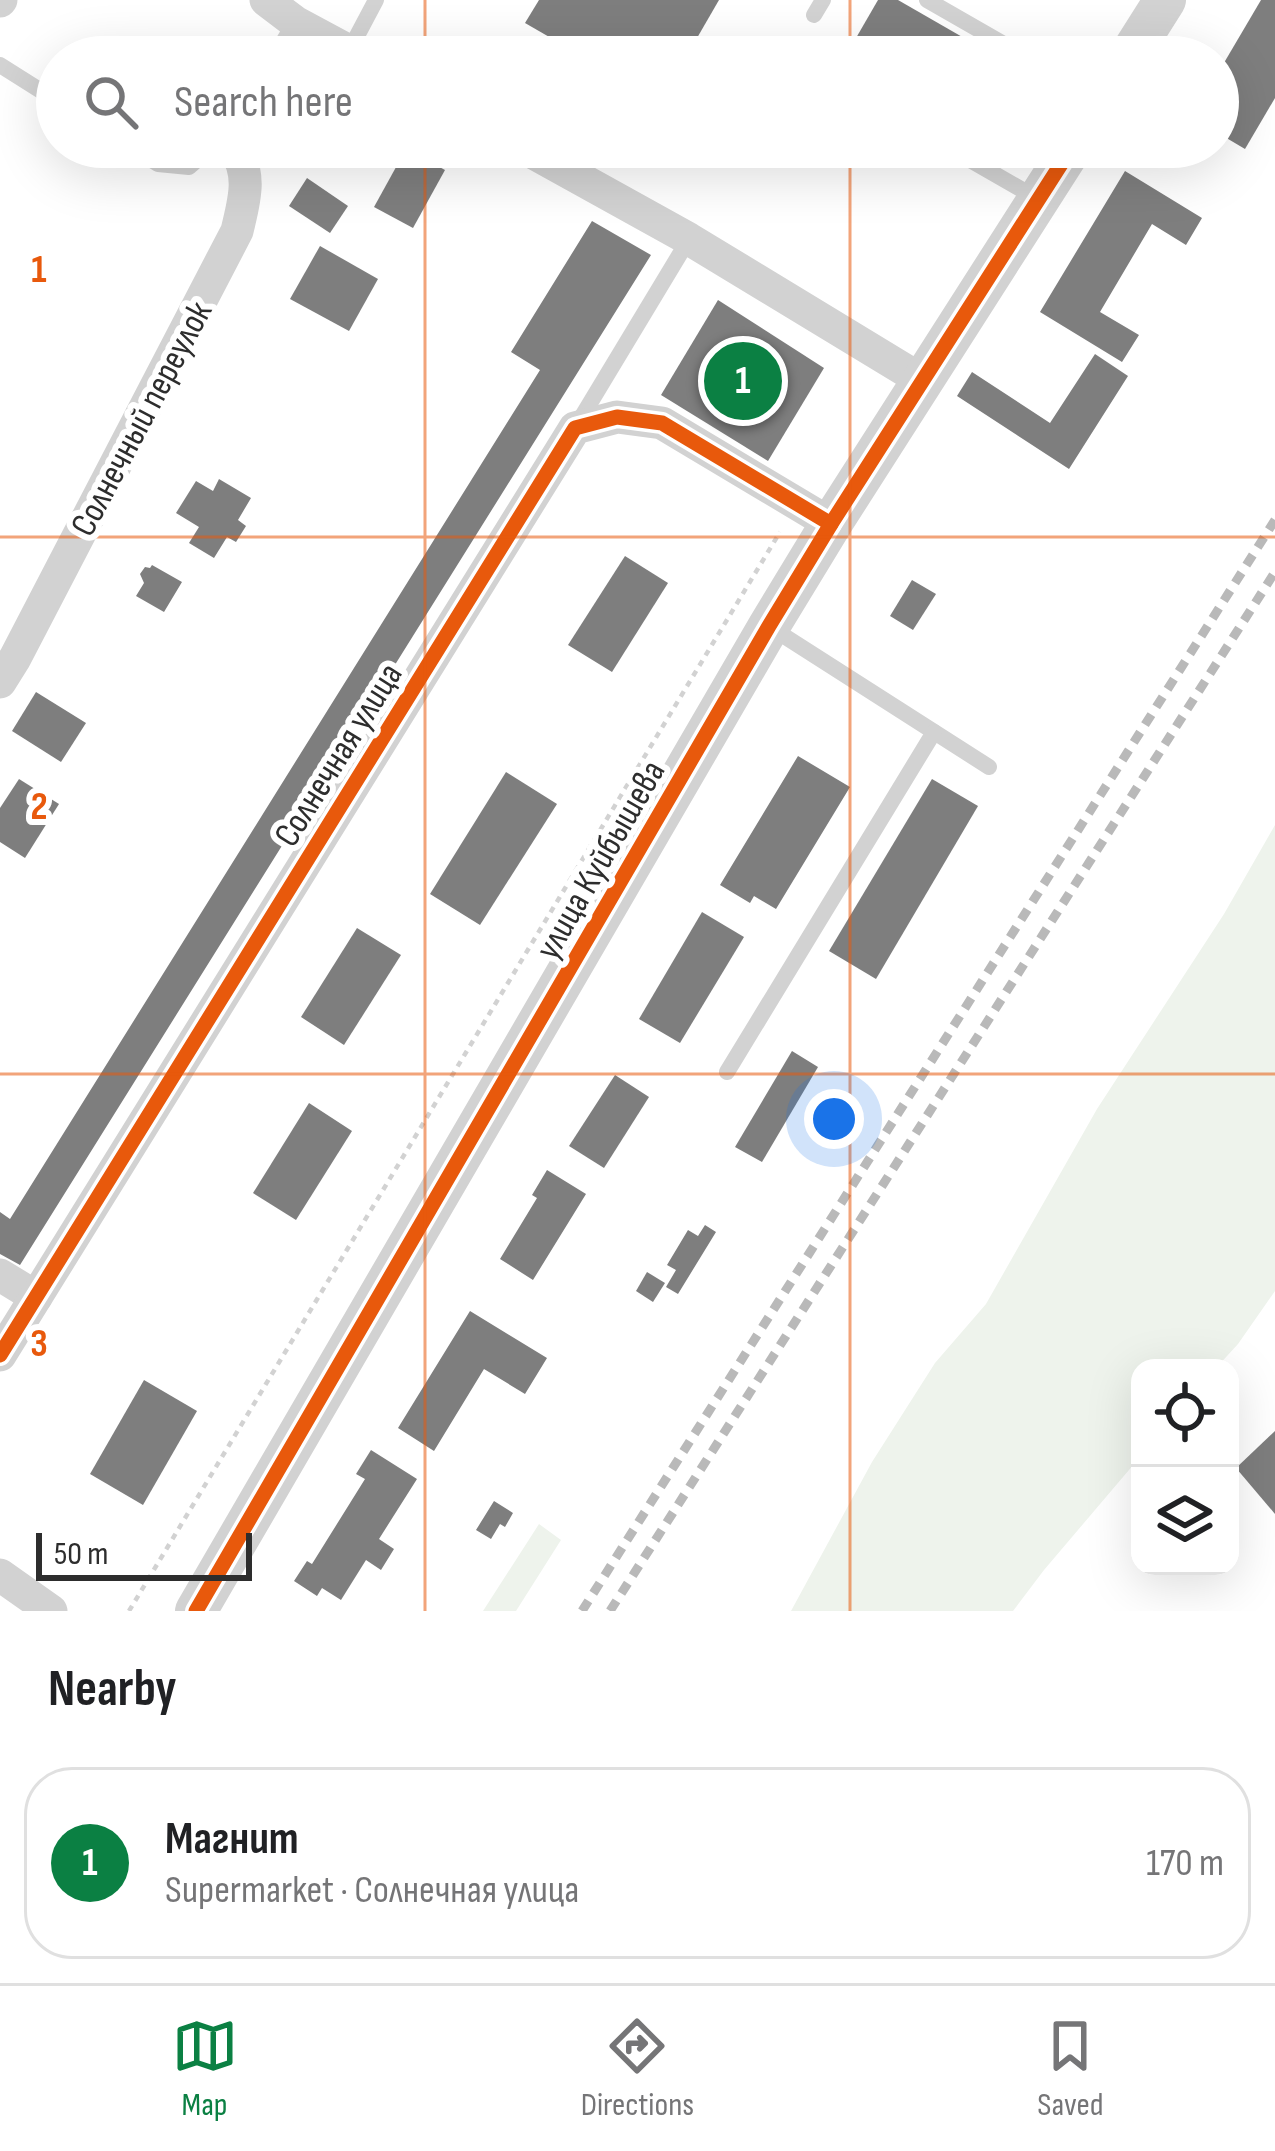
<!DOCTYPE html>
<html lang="en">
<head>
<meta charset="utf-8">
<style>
  body { margin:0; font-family:"Sofia Sans Condensed",sans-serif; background:#f2f2f2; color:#202124 }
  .controls { position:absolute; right:36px; bottom:36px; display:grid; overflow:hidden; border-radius:24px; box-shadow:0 12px 48px #0002 }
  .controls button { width:108px; height:108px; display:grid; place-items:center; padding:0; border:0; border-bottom:3px solid #e0e0e0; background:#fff; color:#202124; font:60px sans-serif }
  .scale { position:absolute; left:36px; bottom:30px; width:216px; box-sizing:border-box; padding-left:12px; border:6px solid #2d2d2d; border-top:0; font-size:33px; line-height:42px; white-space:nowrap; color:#2d2d2d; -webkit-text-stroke:9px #fff; paint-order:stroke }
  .you { position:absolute; left:834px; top:1119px; width:42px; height:42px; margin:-30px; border:9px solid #fff; border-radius:50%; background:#1a73e8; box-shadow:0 0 0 18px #1a73e833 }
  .badge { display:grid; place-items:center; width:78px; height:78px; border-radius:50%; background:#0b8043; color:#fff; font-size:39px; font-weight:700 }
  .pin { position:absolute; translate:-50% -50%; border:6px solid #fff; box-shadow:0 3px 12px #0006 }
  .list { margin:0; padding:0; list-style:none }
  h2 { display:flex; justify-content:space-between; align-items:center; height:156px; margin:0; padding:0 48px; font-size:51px }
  h2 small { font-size:39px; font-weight:400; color:#757577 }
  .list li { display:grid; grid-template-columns:78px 1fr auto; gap:36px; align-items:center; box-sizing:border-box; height:192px; margin:0 24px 24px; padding:0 24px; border:3px solid #e0e0e0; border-radius:48px }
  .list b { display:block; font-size:45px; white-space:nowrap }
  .list p { margin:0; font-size:39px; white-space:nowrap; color:#757577 }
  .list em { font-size:39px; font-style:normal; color:#757577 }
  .icon { flex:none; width:66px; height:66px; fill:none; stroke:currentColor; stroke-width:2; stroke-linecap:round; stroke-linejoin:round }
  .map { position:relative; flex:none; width:1275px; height:1611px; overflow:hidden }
  .search { position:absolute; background:#fff; box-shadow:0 12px 48px #0002; left:36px; right:36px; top:36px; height:132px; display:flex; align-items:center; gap:30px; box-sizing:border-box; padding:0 42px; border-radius:66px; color:#757577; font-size:45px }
  .sheet { height:372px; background:#fff }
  nav { display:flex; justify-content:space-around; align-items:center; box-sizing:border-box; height:168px; border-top:3px solid #e0e0e0; background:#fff; font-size:33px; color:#757577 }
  nav a { display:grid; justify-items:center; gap:6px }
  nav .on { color:#0b8043 }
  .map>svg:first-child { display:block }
</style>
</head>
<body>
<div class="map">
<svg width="1275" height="1611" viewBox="0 0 1275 1611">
  <rect width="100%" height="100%" fill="#fff"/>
  <g fill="#eef3ec">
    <polygon points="1275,825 1275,1291 1238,1344 1216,1368 1140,1368 1140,1457 1044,1570 1013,1611 791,1611 872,1462 935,1363 986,1304 1097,1109 1224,914"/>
    <polygon points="539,1524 561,1540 516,1611 483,1611"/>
  </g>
  <g fill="#7e7e7e">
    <polygon points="539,0 719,0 686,57 584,57 525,23"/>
    <polygon points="878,0 898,0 971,42 963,57 845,57"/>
    <polygon points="1261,0 1275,0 1275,98 1245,149 1218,133 1218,73"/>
    <polygon points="406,149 445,170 413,228 374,207"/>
    <polygon points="1125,171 1202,218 1186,245 1152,224 1100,312 1139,335 1122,362 1040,312"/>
    <polygon points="307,178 348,206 330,233 289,206"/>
    <polygon points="592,221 651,255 20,1265 0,1254 0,1212 10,1219 540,370 511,352"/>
    <polygon points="320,246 378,279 349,331 290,299"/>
    <polygon points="718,300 824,368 768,461 661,395"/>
    <polygon points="1095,354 1128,376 1069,469 957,396 972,372 1050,423"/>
    <polygon points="219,479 251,498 238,520 246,526 236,542 227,537 214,558 189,543 199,527 176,513 196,481 213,491"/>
    <polygon points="625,556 668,583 612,672 568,645"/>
    <polygon points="152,565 182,582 164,612 136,596 144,583 140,574 145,567 150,568"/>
    <polygon points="912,580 936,594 913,630 890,616"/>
    <polygon points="36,692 86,723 61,762 12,731"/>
    <polygon points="798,756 850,787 776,909 754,896 750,903 720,885"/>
    <polygon points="506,772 557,804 480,925 430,894"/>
    <polygon points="19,779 59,804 25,858 0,842 0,808"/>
    <polygon points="932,779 978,806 876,979 829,951"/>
    <polygon points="702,912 744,937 680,1043 639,1019"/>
    <polygon points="357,928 401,955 344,1045 301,1017"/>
    <polygon points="792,1051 818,1067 762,1162 735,1147"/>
    <polygon points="615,1075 649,1097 604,1168 569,1146"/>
    <polygon points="309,1103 352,1131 296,1220 253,1193"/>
    <polygon points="547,1170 586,1194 533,1280 500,1259 537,1198 532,1195"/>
    <polygon points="705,1225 716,1232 678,1294 666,1287 676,1270 667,1265 688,1230 698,1236"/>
    <polygon points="647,1272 665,1283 653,1302 636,1291"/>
    <polygon points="470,1311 547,1358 525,1394 484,1369 434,1451 398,1428"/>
    <polygon points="144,1380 197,1411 143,1505 90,1474"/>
    <polygon points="1275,1431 1275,1514 1236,1468"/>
    <polygon points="371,1450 417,1479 379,1539 394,1549 381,1570 366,1560 341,1600 322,1588 317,1596 294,1581 307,1561 312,1564 365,1479 356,1474"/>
    <polygon points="494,1501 513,1513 505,1527 500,1524 491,1539 476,1530"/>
  </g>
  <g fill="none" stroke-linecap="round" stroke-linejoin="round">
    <polyline stroke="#d2d2d2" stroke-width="4.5" stroke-dasharray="6 6" stroke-linecap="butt" points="129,1611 780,532"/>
    <g stroke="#d2d2d2" stroke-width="16">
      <polyline points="927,0 1016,51 1013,57"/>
      <polyline points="814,15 823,0"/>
      <polyline points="349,51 376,0"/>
      <polyline points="274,57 295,22"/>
      <polyline points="0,65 57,101"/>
      <polyline points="131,147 158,164 189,167 212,147"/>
      <polyline points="962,147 958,153 1038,199"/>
      <polyline points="575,428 689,239"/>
      <polyline points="770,627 989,767"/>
      <polyline points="727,1072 934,732"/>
    </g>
    <g stroke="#d2d2d2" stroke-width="33">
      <polyline points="266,0 295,22 360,57"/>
      <polyline points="0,1 1,0"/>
      <polyline points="523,147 689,239 923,381"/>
      <path d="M0,682l15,-24 222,-427c7,-30 16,-57 -4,-84"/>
      <polyline points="0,1275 36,1297"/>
      <polyline points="0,1355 575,428 617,417 662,423 831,524"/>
      <polyline points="0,1575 51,1611"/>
    </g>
    <g stroke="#d2d2d2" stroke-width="42">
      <polyline points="1129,57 1165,0"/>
      <polyline points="196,1611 769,626 831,524 1072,147"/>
    </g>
    <g stroke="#b9b9b9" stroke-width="9" stroke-dasharray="12 9" stroke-linecap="butt">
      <polyline points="582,1611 1275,520"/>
      <polyline points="610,1611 1275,572"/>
    </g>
    <defs>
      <g id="cycleway">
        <polyline points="0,1355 575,428 617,417 662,423 831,524"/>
        <polyline points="196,1611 769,626 831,524 1072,147"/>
      </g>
    </defs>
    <use href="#cycleway" stroke="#fff" stroke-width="22"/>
    <use href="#cycleway" stroke="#e8590c" stroke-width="15"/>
  </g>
  <path fill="none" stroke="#e8590c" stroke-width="3" stroke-opacity="0.55" d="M425,0v57M850,0v57M425,147v1464M850,147v1464M0,537h1275M0,1074h1275"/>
  <g text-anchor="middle" stroke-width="12" stroke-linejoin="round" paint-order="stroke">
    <g font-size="36" fill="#2d2d2d" stroke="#fff">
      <text transform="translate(140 418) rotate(-62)" y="13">Солнечный переулок</text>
      <text transform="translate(337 754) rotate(-58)" y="13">Солнечная улица</text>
      <text transform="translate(599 859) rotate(-60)" y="13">улица Куйбышева</text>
    </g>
  </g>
  <g font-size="39" text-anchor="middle" font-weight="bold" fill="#e8590c" stroke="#fff" stroke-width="12" stroke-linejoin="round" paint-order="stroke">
    <text x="39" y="282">1</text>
    <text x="39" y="819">2</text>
    <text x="39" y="1356">3</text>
  </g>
</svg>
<div class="controls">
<button><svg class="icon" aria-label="locate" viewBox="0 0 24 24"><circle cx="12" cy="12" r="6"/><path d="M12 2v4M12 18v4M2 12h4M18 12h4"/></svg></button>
<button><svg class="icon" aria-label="layers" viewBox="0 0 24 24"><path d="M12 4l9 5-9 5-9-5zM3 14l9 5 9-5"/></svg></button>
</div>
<div class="scale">50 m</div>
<div class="you"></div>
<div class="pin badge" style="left:743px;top:381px">1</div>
<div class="search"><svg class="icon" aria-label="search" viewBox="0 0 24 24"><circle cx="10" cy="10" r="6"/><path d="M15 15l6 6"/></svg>Search here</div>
</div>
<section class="sheet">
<h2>Nearby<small></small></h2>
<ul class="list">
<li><span class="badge">1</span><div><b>Магнит</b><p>Supermarket · Солнечная улица</p></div><em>170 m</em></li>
</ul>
</section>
<nav>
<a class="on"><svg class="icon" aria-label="map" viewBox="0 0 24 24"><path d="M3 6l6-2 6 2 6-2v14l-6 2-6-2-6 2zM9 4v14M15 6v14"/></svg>Map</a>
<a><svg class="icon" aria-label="directions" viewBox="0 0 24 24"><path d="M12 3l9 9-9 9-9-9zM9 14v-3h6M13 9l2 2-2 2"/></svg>Directions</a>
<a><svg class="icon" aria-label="saved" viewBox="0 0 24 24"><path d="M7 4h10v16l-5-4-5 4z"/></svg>Saved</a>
</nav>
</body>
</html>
